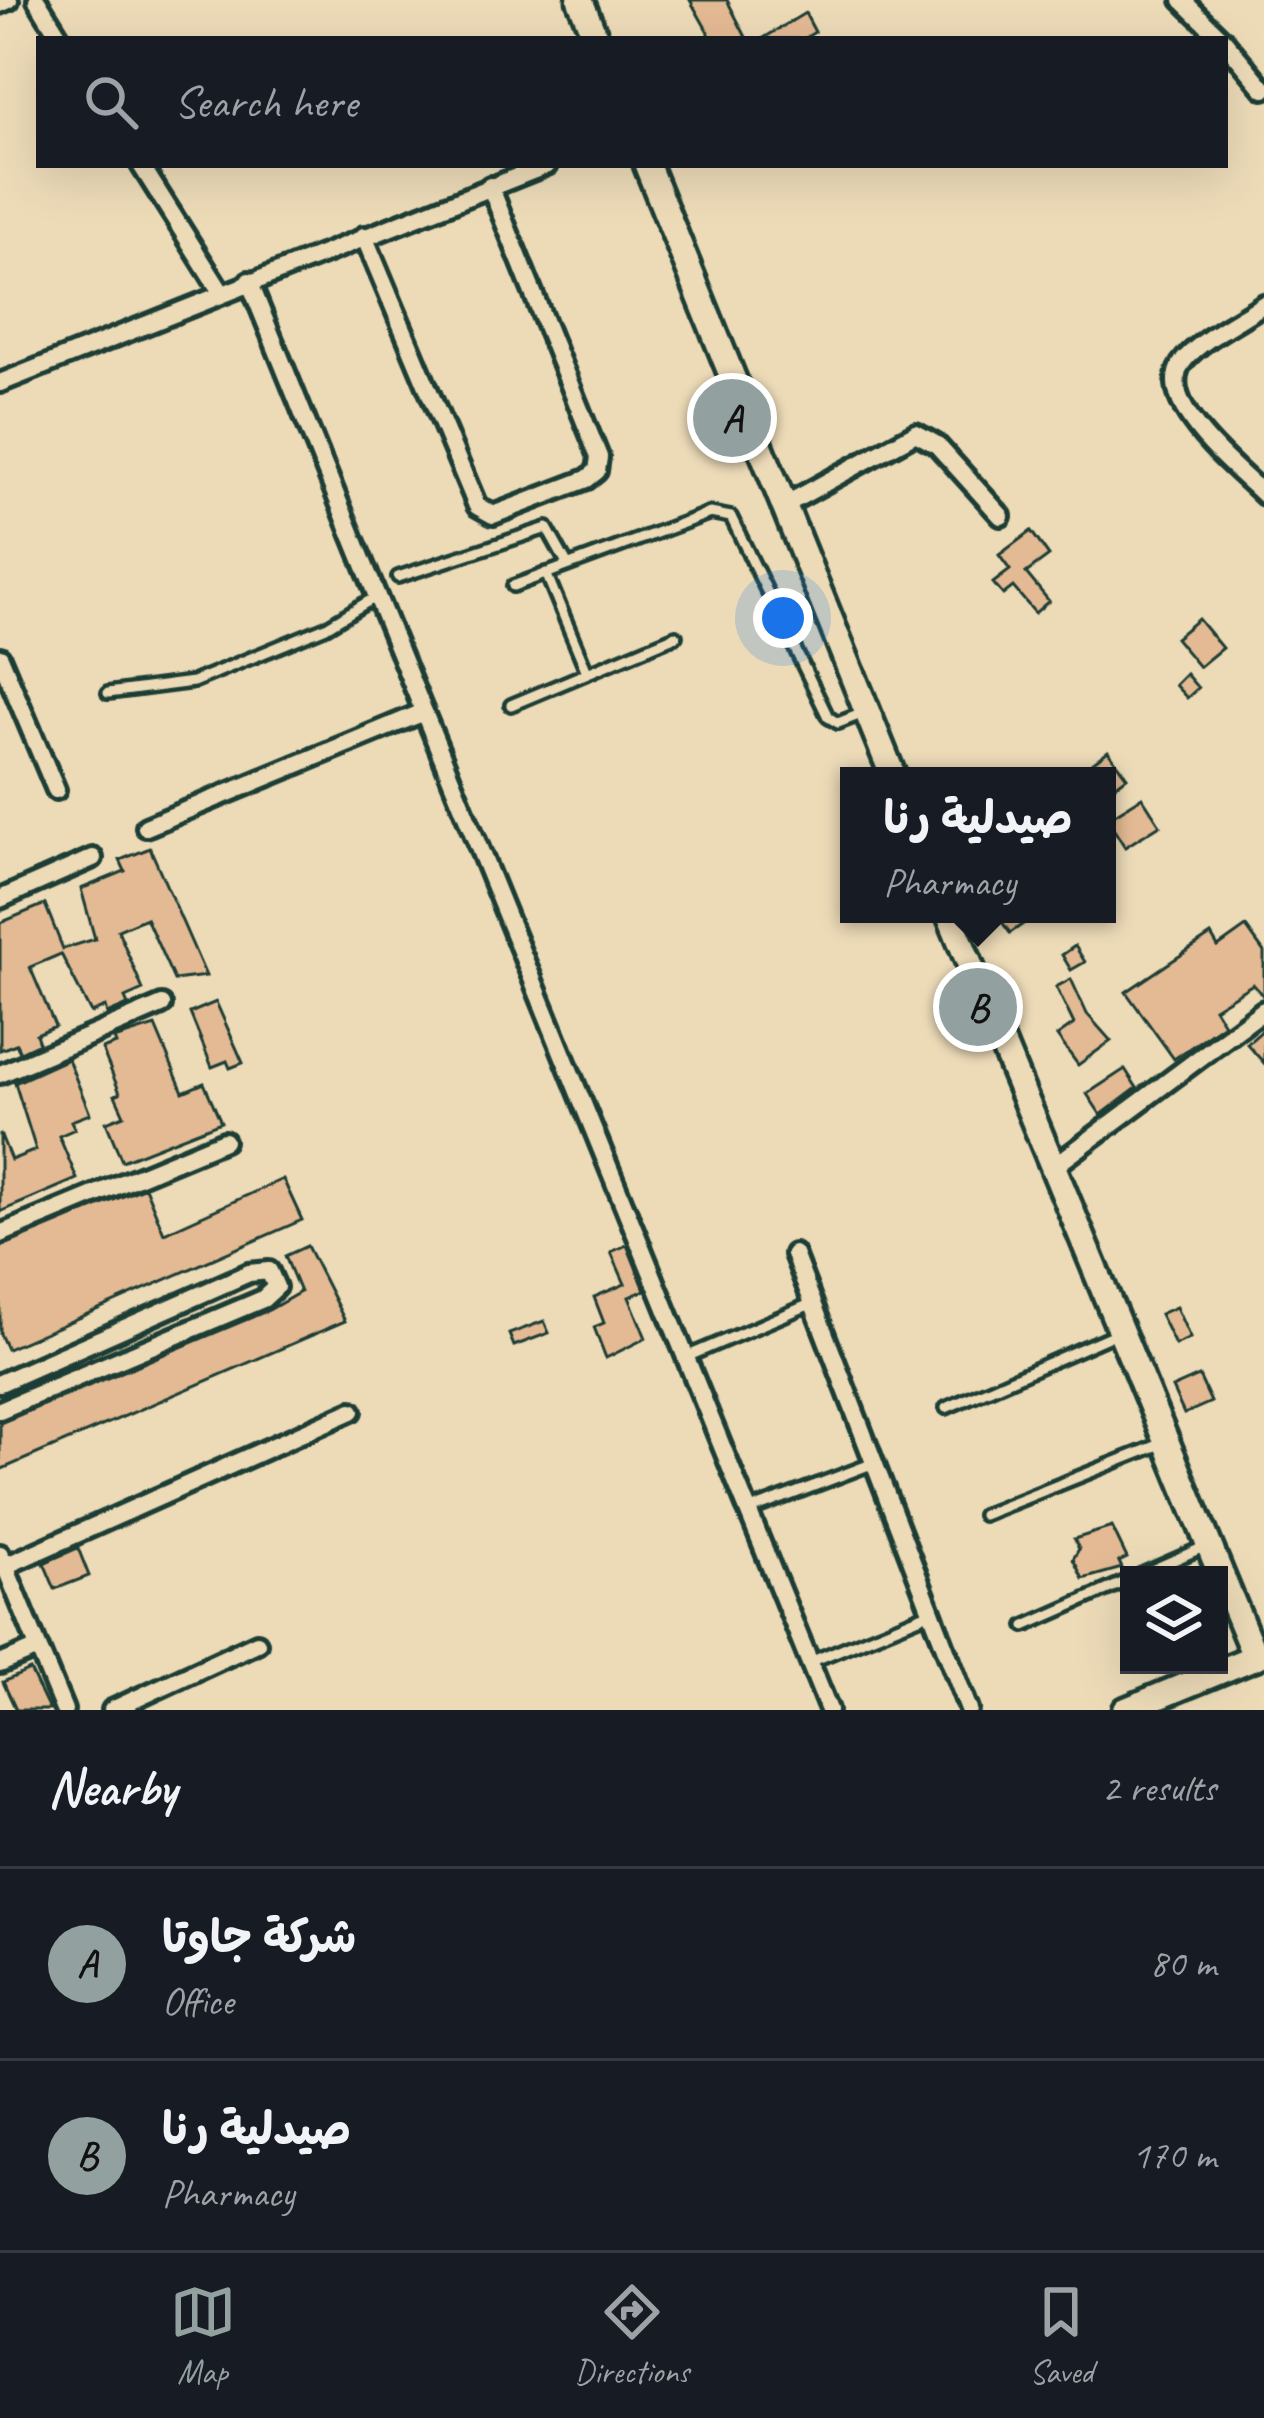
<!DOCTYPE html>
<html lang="en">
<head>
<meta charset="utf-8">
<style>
  body { margin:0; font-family:Caveat,"Playpen Sans Arabic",sans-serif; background:#20242c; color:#f1f3f6 }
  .controls { position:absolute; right:36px; bottom:36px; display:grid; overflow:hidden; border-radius:0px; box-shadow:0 12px 48px #0002 }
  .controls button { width:108px; height:108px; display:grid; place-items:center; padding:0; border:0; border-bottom:3px solid #363941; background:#171b24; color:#f1f3f6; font:60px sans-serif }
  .you { position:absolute; left:783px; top:618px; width:42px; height:42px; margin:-30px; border:9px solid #fff; border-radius:50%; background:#1a73e8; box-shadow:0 0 0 18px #1a73e833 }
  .badge { display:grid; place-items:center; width:78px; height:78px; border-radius:50%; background:#92a19f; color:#111; font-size:39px; font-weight:700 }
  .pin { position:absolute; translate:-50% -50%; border:6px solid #fff; box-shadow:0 3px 12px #0006 }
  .popup { position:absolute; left:840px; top:767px; width:276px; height:156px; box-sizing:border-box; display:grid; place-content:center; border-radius:0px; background:#171b24; filter:drop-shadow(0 3px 9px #0005); font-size:39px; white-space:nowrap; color:#9ea1a6 }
  .popup b { font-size:45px; color:#f1f3f6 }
  .popup::after { content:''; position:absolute; left:50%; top:100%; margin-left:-24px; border:24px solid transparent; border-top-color:#171b24 }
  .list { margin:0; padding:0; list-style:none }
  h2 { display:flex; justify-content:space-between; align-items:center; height:156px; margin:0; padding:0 48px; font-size:51px }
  h2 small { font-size:39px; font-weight:400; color:#9ea1a6 }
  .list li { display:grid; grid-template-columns:78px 1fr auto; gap:36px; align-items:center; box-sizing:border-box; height:192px; padding:0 48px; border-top:3px solid #363941 }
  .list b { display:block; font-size:45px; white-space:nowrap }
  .list p { margin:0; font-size:39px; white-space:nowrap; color:#9ea1a6 }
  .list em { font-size:39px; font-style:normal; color:#9ea1a6 }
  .icon { flex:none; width:66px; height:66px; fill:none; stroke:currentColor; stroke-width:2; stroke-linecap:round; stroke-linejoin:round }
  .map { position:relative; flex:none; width:1264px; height:1710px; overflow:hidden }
  .search { position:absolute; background:#171b24; box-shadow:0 12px 48px #0002; left:36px; right:36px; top:36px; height:132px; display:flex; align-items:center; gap:30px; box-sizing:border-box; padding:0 42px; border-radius:0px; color:#9ea1a6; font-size:45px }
  .sheet { height:540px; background:#171b24 }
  nav { display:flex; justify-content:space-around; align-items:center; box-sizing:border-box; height:168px; border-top:3px solid #363941; background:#171b24; font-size:33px; color:#9ea1a6 }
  nav a { display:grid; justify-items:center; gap:6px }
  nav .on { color:#92a19f }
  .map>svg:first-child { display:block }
</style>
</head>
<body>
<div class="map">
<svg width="1264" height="1710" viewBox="0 0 1264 1710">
  <rect width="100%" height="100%" fill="#eddbb8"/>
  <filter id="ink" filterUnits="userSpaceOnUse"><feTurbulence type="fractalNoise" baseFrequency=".00833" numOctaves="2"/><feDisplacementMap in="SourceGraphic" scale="24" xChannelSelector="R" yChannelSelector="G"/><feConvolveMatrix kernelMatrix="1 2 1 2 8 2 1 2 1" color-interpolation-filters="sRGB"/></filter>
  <g filter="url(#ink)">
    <g fill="#e4ba94" stroke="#1f3d34" stroke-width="3">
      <polygon points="690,0 727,0 747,39 712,39"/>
      <polygon points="805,13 815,32 803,39 762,39"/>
      <polygon points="1031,531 1049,556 1026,573 1049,601 1035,613 1013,587 1003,595 993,583 1010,570 999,555"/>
      <polygon points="1198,619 1222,648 1199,667 1175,638"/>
      <polygon points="1186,674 1198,688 1187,698 1175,685"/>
      <polygon points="1108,751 1127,777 1107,792 1107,776 1075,776"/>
      <polygon points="1142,797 1160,825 1125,847 1107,819"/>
      <polygon points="150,848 206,976 174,980 146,918 118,930 143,990 125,998 128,1005 107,1014 105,1007 91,1013 61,954 30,967 55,1026 36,1034 39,1043 20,1052 16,1044 0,1050 0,923 45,904 63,949 95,939 81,889 125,871 120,860"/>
      <polygon points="996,914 1038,914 1010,933"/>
      <polygon points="1246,927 1264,952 1264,997 1253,984 1214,1008 1224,1024 1174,1059 1126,992 1211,935 1218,947"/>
      <polygon points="1075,946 1085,962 1071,970 1062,955"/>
      <polygon points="1071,979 1087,1014 1111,1041 1078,1065 1057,1036 1074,1024 1056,987"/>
      <polygon points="216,1002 243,1063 230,1068 227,1061 212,1067 190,1013"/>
      <polygon points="155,1026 183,1092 204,1083 221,1122 122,1161 106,1122 124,1115 115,1095 120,1093 102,1049 116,1044 114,1039"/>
      <polygon points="1264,1029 1264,1063 1247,1044"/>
      <polygon points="68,1059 90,1114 71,1121 75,1129 59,1136 77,1179 0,1212 0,1133 11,1160 36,1150 15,1083"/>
      <polygon points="1125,1069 1137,1088 1101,1115 1087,1094"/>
      <polygon points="283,1179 302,1220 7,1349 0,1334 0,1247 145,1187 164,1233"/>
      <polygon points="627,1245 645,1290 629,1297 646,1338 606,1358 594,1327 604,1323 594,1297 625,1284 611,1252"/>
      <polygon points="307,1246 345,1321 0,1470 0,1423 269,1310 300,1292 285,1256"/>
      <polygon points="1176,1307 1190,1338 1175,1345 1160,1314"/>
      <polygon points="544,1321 549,1333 514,1346 509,1334"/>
      <polygon points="1199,1376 1211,1402 1184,1414 1172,1388"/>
      <polygon points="1112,1527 1127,1558 1119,1562 1122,1568 1083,1579 1073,1559 1079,1549 1074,1539"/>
      <polygon points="78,1548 89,1576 55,1589 44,1563"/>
      <polygon points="30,1670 49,1710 16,1710 3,1682"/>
    </g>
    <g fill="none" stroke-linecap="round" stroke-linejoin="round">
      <defs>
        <g id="lane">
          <polyline points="546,573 587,672"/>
          <polyline points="398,577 547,528 567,564"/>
          <polyline points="513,586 710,513 731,517 828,717 838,723 866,712"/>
          <polyline points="108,693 193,682 326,627 377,596"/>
          <polyline points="511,705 676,636"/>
          <polyline points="686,1357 813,1303"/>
          <polyline points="946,1408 1117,1333"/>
          <polyline points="748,1511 874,1463"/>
          <polyline points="983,1515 1166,1442"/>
          <polyline points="1140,1575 1206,1546"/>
          <polyline points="1025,1626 1129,1580"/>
          <polyline points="810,1662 931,1612"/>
        </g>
        <g id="street">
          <polyline points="37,0 61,39"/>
          <polyline points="1182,0 1222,39"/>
          <polyline points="0,4 9,0"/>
          <polyline points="1225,42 1264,89"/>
          <polyline points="141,165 221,292"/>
          <polyline points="364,236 477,506 493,515 587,479 597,471 599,457 490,186"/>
          <polyline points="249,281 829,1710"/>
          <path d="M1264,304c-25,17 -59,33 -79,55 -37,40 52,109 79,136"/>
          <polyline points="0,383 547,165"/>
          <polyline points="783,506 916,433 937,445 1001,516"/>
          <polyline points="0,657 56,790"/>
          <polyline points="146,827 424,712"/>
          <polyline points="0,899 93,858"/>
          <polyline points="0,1074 162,1005"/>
          <polyline points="1052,1168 1264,1010"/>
          <polyline points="0,1234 224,1141"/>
          <polyline points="794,1254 969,1710"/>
          <polyline points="0,1383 249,1273 269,1271 276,1287 263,1299 0,1410"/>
          <polyline points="0,1554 64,1710"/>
          <polyline points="5,1566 352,1411"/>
          <polyline points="0,1664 38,1648"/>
          <polyline points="112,1710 257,1643"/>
        </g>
        <g id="secondary">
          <polyline points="580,0 596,39"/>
          <polyline points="647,165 893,776"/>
          <polyline points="949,914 1255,1657"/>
          <polyline points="1126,1710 1264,1653"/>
        </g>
      </defs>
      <use href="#lane" stroke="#1f3d34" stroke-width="18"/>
      <use href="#street" stroke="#1f3d34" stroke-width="26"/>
      <use href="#secondary" stroke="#1f3d34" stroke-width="33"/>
      <use href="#lane" stroke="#eddbb8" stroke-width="9"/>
      <use href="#street" stroke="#eddbb8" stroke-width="16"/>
      <use href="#secondary" stroke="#eddbb8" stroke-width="24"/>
    </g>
  </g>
</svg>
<div class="controls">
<button><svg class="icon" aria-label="layers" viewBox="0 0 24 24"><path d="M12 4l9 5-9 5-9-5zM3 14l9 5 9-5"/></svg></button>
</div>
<div class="you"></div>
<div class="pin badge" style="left:732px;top:418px">A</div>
<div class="pin badge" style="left:978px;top:1007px">B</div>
<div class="popup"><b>صيدلية رنا</b>Pharmacy</div>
<div class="search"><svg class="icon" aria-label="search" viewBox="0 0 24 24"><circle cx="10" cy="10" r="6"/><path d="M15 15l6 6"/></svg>Search here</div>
</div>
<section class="sheet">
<h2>Nearby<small>2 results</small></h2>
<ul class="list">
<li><span class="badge">A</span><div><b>شركة جاوتا</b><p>Office</p></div><em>80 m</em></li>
<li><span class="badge">B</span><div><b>صيدلية رنا</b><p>Pharmacy</p></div><em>170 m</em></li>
</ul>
</section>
<nav>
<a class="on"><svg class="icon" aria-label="map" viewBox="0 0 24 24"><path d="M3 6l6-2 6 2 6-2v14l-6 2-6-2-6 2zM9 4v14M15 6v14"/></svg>Map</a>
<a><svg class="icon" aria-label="directions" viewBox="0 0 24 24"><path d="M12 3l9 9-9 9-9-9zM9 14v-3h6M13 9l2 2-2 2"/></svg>Directions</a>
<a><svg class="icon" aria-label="saved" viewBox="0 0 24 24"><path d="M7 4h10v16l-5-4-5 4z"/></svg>Saved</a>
</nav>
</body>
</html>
